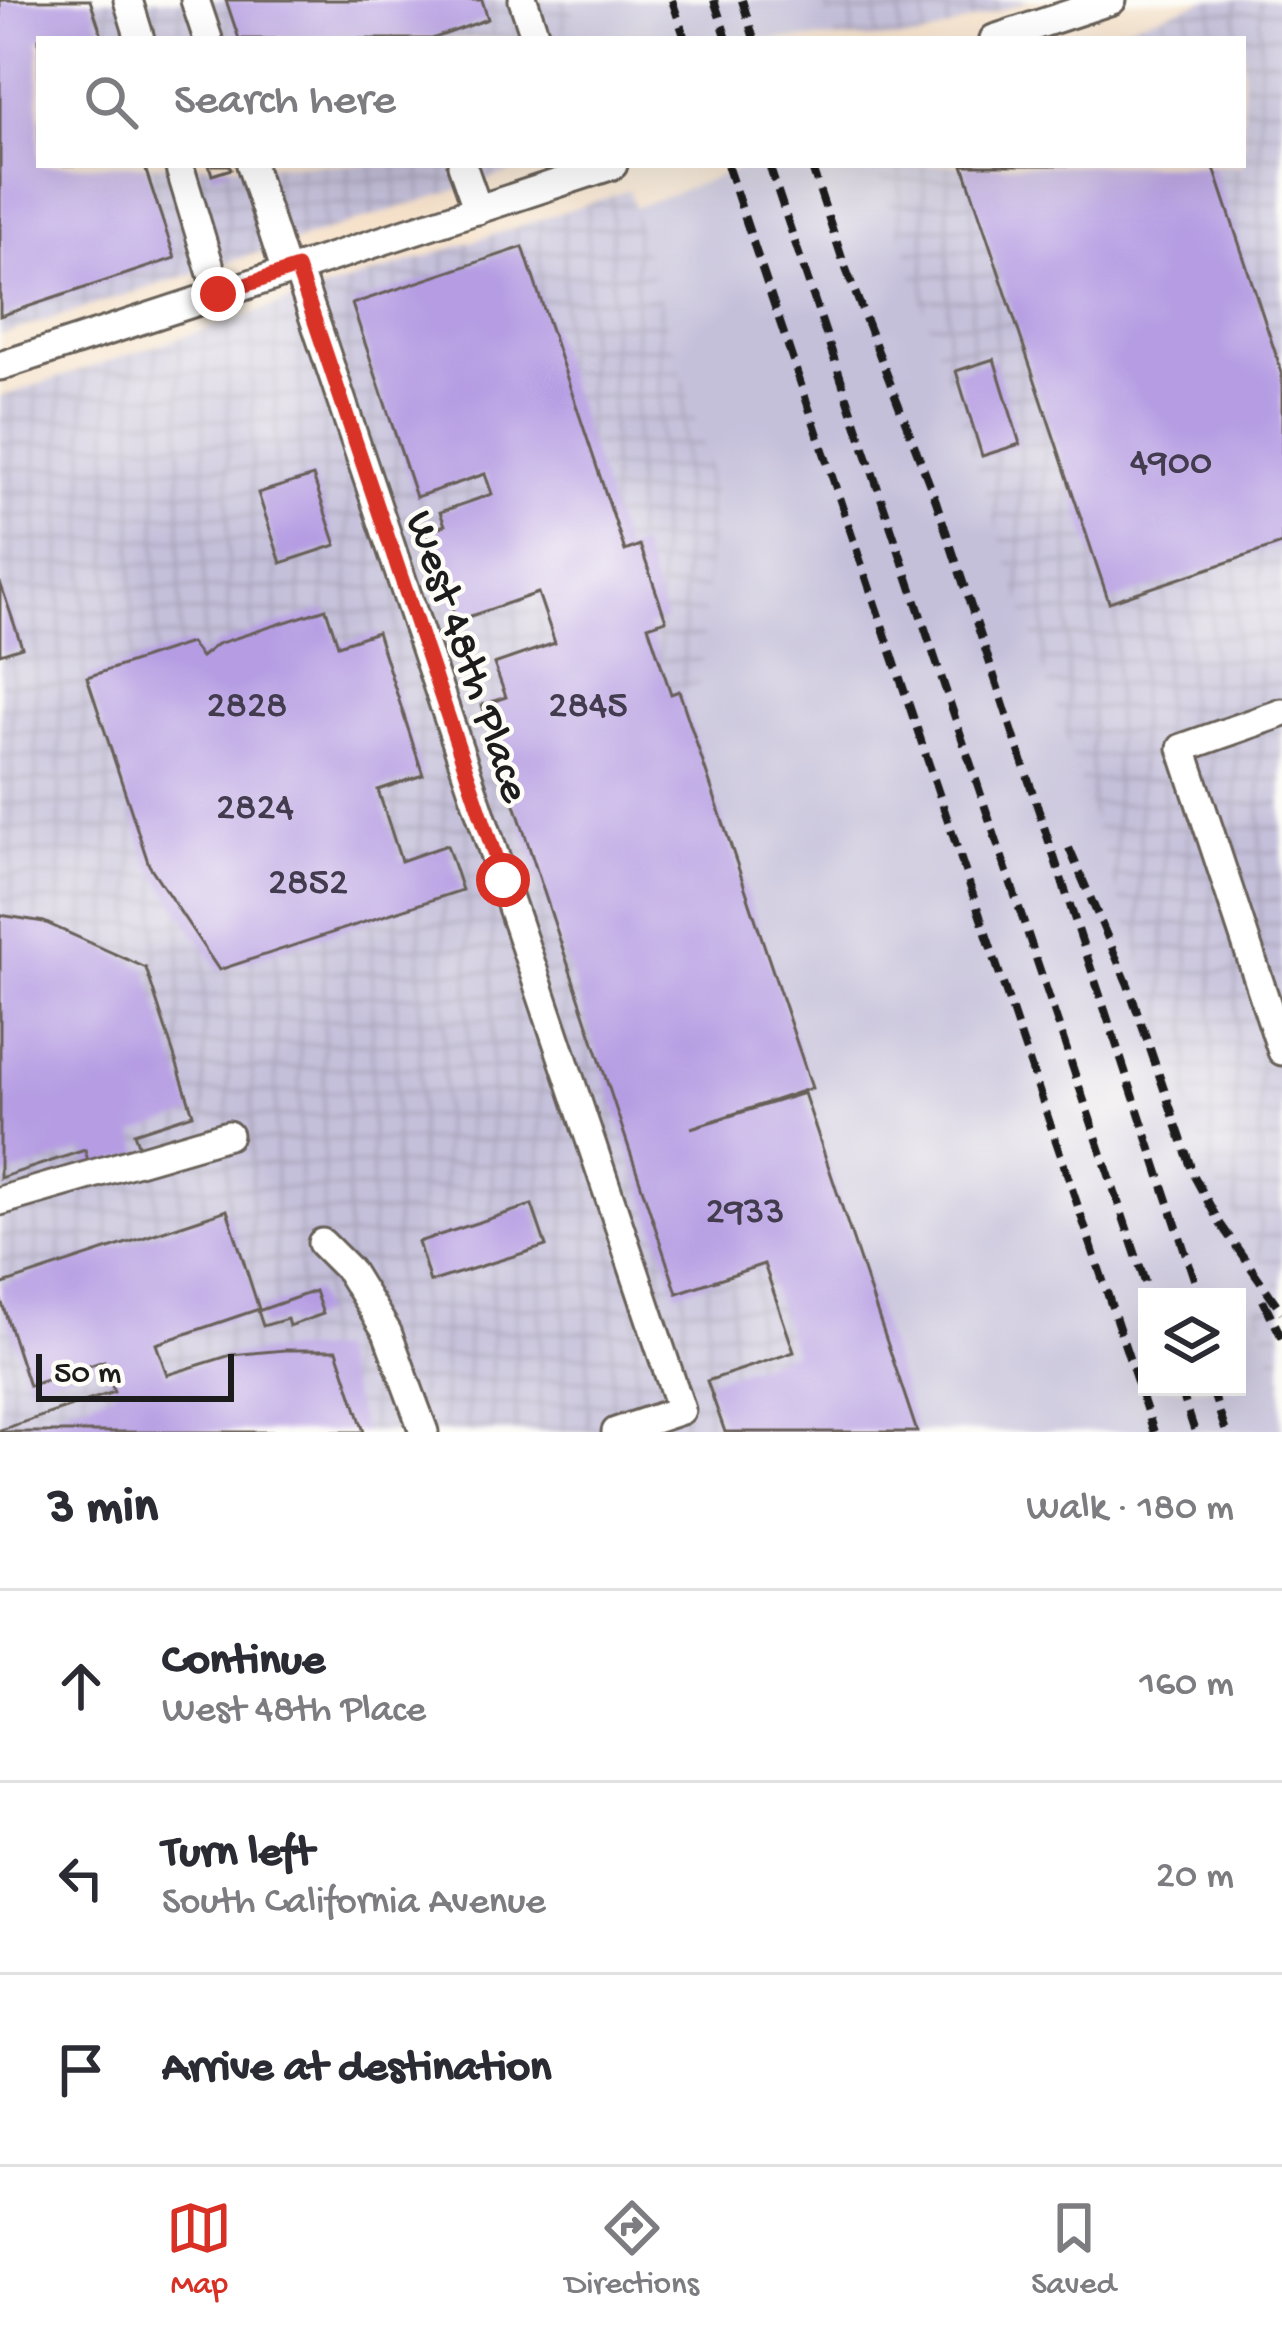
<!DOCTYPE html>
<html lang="en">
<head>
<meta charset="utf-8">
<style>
  body { margin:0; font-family:"Gochi Hand",sans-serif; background:#f2f2f3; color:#2b2b33 }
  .controls { position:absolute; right:36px; bottom:36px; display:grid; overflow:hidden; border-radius:0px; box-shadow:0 12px 48px #0002 }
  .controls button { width:108px; height:108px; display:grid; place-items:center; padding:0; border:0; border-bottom:3px solid #e1e1e2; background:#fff; color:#2b2b33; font:60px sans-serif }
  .scale { position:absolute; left:36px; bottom:30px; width:198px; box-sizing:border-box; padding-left:12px; border:6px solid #1c1c1c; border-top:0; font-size:33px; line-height:42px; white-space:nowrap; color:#1c1c1c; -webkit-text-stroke:9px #fdfcf7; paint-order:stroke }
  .stop { position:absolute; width:36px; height:36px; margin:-27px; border:9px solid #d93025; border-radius:50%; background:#fff }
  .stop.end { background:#d93025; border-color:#fff; box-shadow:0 3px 12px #0008 }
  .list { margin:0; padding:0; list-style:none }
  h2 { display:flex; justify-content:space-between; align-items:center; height:156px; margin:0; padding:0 48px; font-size:51px }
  h2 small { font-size:39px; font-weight:400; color:#7c7c81 }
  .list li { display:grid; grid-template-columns:78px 1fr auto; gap:36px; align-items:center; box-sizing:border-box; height:192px; padding:0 48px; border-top:3px solid #e1e1e2 }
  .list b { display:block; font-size:45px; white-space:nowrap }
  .list p { margin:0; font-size:39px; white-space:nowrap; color:#7c7c81 }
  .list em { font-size:39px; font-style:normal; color:#7c7c81 }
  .icon { flex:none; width:66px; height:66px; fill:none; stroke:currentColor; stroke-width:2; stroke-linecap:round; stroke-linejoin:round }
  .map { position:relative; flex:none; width:1282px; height:1432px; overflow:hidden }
  .search { position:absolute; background:#fff; box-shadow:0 12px 48px #0002; left:36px; right:36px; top:36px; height:132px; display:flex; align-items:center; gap:30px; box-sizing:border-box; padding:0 42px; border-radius:0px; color:#7c7c81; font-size:45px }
  .sheet { height:732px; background:#fff }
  nav { display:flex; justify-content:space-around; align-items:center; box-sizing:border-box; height:168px; border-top:3px solid #e1e1e2; background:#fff; font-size:33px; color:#7c7c81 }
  nav a { display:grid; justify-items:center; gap:6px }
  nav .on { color:#d93025 }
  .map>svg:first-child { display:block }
</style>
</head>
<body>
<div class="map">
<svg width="1282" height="1432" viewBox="0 0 1282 1432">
  <defs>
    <pattern id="industrial-grid" width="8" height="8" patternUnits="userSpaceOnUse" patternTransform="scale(3)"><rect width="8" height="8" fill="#c5c0da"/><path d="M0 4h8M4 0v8" fill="none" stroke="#a9a4ba"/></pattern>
  </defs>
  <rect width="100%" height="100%" fill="#fdfcf7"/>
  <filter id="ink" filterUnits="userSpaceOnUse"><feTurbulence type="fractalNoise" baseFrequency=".00833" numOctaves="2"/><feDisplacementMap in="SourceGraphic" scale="24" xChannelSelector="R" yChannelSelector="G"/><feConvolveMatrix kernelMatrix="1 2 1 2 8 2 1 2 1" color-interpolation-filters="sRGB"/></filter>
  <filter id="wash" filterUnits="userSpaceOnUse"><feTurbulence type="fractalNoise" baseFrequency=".004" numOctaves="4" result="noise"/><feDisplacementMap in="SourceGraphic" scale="48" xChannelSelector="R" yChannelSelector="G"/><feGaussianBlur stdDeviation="2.7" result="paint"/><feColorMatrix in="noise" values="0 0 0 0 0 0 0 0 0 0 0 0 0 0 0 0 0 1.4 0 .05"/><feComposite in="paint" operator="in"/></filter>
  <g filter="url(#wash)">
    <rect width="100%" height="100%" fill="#f6e2cb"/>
    <g fill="url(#industrial-grid)">
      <polygon points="0,0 569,0 582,39 39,39 39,165 534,165 0,335"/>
      <polygon points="823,0 1030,0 918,39 835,39"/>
      <polygon points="1207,0 1282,0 1282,1390 1255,1308 1278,1289 1212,1179 876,165 1243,165 1243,39 1086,39"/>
      <polygon points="629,190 715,484 700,685 680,691 812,1088 804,1092 917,1432 0,1432 0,397"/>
    </g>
    <g fill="#c5c0da" fill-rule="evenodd">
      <polygon points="569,0 823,0 835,39 582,39"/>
      <path d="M750,165h127l335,1014 66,110 -23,20 27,81v42h-365l-113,-339 8,-6 -133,-396 21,-6 15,-201 -82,-276zM1147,1297h90v90h-90z"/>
    </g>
    <g id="blocks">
      <g fill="#b69de3">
        <polygon points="0,0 90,0 103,39 39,39 39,165 144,165 175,258 0,316"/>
        <polygon points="226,0 482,0 488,19 432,39 239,39"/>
        <polygon points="209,165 229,165 231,169 212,175"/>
        <polygon points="963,165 1213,165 1282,373 1282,544 1109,602"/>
        <polygon points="523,247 625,551 640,545 666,620 648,626 671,694 679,691 812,1088 691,1128 804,1093 917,1432 725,1432 707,1381 794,1352 764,1264 677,1293 482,705 506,697 494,664 555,643 538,593 456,621 426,532 445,525 440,512 492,494 485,474 416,497 352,304"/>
        <polygon points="994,359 1020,444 982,456 956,371"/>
        <polygon points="313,476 336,545 281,563 258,493"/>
        <polygon points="0,582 22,647 0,654"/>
        <polygon points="326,609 338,645 377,632 423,775 378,790 401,861 447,845 462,890 219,970 149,865 87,677 190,643 201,657 217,644"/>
        <polygon points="0,915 44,922 146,968 193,1114 134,1133 141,1153 90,1168 85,1150 0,1178"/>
        <polygon points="532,1205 546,1246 430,1282 418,1242"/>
        <polygon points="227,1210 259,1309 156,1344 167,1375 231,1355 285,1350 337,1350 364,1432 0,1432 0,1430 114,1392 104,1361 29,1386 0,1297 0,1285"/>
        <polygon points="315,1291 323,1314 289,1326 287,1319 263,1326 258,1311"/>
      </g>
    </g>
  </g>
  <g filter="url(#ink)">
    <use href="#blocks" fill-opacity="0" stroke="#686159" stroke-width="3"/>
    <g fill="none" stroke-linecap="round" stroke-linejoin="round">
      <defs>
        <g id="minor">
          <polyline points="128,0 140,39"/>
          <polyline points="195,0 208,39"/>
          <polyline points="523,0 536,39"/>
          <polyline points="994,39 1112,0"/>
          <polyline points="179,165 218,294"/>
          <polyline points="251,165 286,272"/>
          <polyline points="462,165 478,210"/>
          <polyline points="297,268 681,1410 616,1432"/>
          <polyline points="0,366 613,165"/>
          <polyline points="1282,713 1182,748 1282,1051"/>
          <polyline points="0,1201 228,1135"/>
          <polyline points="322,1243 349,1270 387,1332 424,1432"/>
        </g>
      </defs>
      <use href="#minor" stroke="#686159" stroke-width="33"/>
      <use href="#minor" stroke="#fff" stroke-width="27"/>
      <g stroke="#1c1c1c" stroke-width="8" stroke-dasharray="18 9" stroke-linecap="butt">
        <polyline points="672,0 685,39"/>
        <polyline points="714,0 727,39"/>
        <polyline points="742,0 754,39"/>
        <polyline points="727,165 1154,1432"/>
        <polyline points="769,165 1150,1297"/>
        <polyline points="811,165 843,261 936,501 1200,1297"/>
        <polyline points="1069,848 1128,985 1194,1176 1219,1222 1282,1312"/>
        <polyline points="1263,1300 1282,1338"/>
        <polyline points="1180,1387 1195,1432"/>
        <polyline points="1211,1387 1226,1432"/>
      </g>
    </g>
  </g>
  <g fill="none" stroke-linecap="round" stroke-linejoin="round" filter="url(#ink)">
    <polyline stroke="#d93025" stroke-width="15" points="218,294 297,268 503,880"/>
  </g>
  <g text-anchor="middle" stroke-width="9" stroke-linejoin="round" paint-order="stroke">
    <g font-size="39" fill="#423c4e">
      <text x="1171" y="472">4900</text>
      <text x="247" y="715">2828</text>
      <text x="588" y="715">2845</text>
      <text x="255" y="817">2824</text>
      <text x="308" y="892">2852</text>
      <text x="745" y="1221">2933</text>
    </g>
    <g font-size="45" fill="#1c1c1c" stroke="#fdfcf7">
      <text transform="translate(472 655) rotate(71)" y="16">West 48th Place</text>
    </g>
  </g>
</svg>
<div class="controls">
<button><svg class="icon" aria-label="layers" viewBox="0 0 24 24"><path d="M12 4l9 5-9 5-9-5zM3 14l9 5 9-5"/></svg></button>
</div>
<div class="scale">50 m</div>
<div class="stop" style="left:503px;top:880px"></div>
<div class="stop end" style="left:218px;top:294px"></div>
<div class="search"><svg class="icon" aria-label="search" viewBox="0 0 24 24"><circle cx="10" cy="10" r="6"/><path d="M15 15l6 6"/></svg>Search here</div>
</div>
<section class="sheet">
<h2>3 min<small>Walk · 180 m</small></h2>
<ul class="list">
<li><svg class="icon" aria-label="ahead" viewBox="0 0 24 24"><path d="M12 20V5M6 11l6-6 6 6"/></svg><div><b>Continue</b><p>West 48th Place</p></div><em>160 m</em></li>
<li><svg class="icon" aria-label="left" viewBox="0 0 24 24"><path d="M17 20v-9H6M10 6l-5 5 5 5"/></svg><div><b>Turn left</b><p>South California Avenue</p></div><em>20 m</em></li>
<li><svg class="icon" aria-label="arrive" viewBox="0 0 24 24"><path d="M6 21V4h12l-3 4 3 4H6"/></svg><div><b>Arrive at destination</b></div></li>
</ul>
</section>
<nav>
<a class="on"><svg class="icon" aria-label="map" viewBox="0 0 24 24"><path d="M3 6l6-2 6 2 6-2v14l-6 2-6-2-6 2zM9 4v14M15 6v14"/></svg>Map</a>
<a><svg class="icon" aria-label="directions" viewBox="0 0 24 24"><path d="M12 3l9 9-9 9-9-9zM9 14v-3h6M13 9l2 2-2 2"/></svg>Directions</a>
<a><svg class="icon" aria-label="saved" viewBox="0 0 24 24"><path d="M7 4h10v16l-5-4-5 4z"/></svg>Saved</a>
</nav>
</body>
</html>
